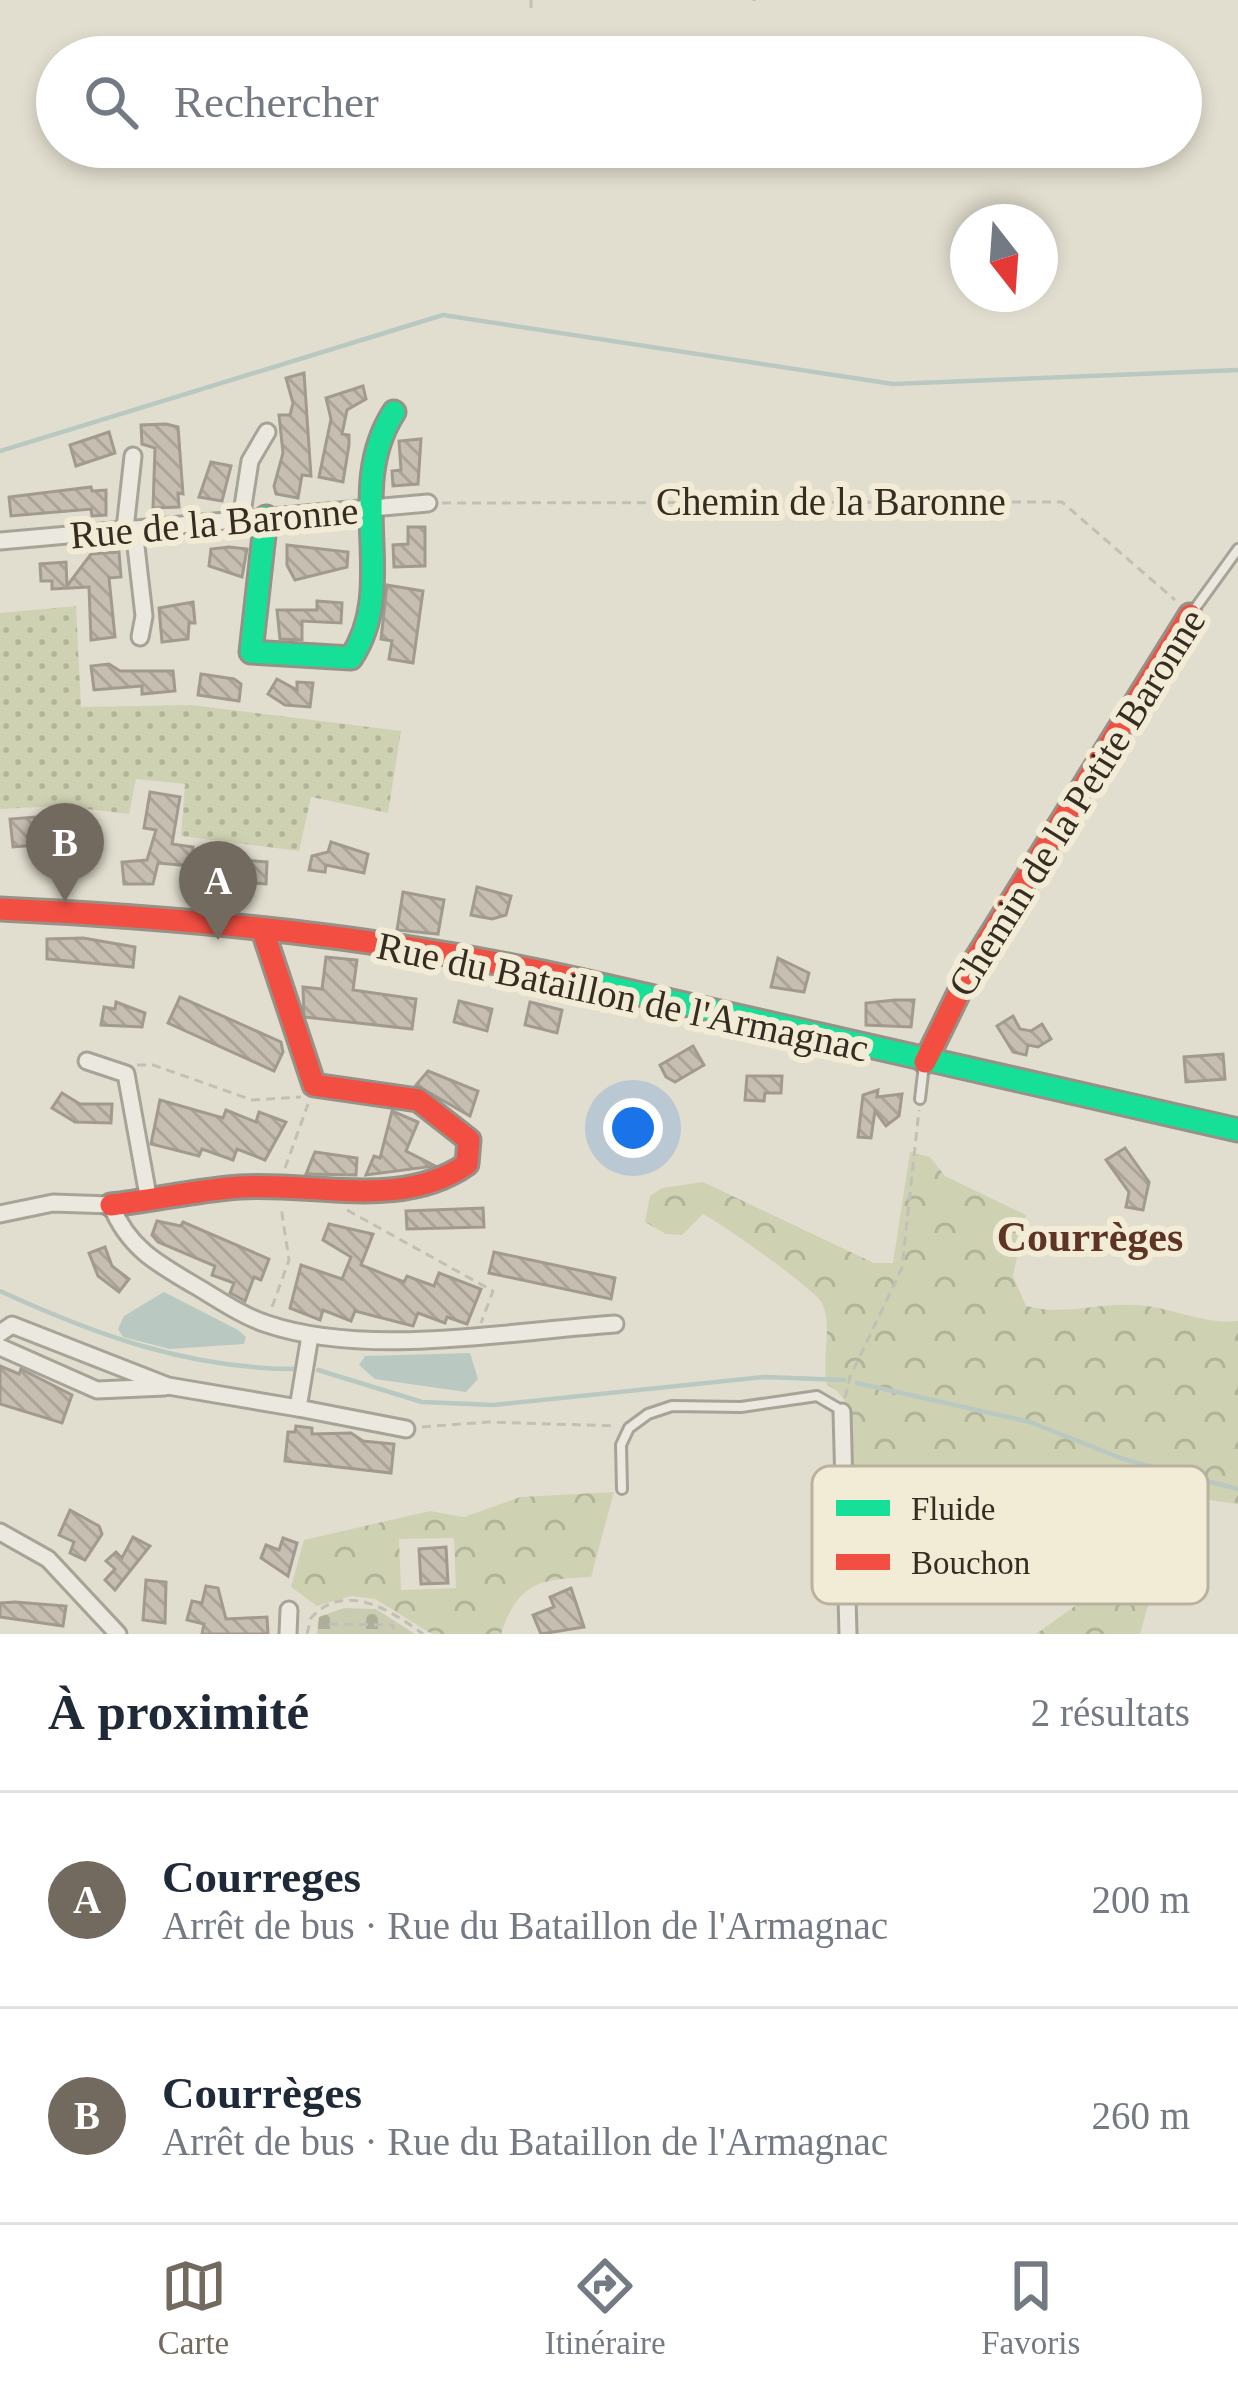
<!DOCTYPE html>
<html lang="fr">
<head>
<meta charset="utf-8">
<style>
  body { margin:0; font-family:Georgia,serif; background:#f6f6f7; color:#1f2937 }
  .compass { position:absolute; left:950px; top:204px; width:108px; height:108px; border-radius:50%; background:#fff; box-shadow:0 6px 18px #0003; rotate:163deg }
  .you { position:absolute; left:633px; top:1128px; width:42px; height:42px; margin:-30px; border:9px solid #fff; border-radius:50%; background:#1a73e8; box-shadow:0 0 0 18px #1a73e833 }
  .badge { display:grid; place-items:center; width:78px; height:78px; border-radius:50%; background:#726a5e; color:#fff; font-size:39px; font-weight:700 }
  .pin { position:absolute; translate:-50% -99px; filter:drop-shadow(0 3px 6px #0008) }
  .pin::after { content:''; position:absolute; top:63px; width:42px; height:36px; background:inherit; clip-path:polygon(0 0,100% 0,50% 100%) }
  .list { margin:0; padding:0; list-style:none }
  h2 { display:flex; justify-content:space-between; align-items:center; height:156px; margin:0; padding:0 48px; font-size:51px }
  h2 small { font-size:39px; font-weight:400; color:#747a83 }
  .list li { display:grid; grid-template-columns:78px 1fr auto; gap:36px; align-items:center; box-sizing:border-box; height:216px; padding:0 48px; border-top:3px solid #e0e1e3 }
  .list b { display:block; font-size:45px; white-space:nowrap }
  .list p { margin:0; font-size:39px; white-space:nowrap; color:#747a83 }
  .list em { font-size:39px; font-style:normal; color:#747a83 }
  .icon { flex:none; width:66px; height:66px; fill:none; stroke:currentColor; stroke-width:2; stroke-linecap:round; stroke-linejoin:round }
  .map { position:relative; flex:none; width:1238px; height:1634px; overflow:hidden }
  .search { position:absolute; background:#fff; box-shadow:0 6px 18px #0003; left:36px; right:36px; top:36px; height:132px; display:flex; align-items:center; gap:30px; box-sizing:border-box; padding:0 42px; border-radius:66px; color:#747a83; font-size:45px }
  .sheet { height:588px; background:#fff }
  nav { display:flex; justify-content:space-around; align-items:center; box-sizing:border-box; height:168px; border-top:3px solid #e0e1e3; background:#fff; font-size:33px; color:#747a83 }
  nav a { display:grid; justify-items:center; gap:6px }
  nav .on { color:#726a5e }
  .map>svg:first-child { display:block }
</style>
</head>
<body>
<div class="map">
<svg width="1238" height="1634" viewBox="0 0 1238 1634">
  <defs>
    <pattern id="forest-crowns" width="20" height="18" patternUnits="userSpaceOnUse" patternTransform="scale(3)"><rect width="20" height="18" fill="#cfd1b3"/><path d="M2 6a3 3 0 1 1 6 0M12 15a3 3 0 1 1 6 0" fill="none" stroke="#b2b49a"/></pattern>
    <pattern id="cemetery-stones" width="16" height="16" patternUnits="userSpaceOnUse" patternTransform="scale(3)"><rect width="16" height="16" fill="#caccb2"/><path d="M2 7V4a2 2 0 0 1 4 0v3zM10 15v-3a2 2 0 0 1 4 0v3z" fill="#aeaf99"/></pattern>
    <pattern id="garden-dots" width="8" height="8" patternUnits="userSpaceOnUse" patternTransform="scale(3)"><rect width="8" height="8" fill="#cfd1b3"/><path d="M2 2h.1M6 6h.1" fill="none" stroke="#b2b49a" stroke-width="1.8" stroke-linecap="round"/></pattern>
    <pattern id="building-back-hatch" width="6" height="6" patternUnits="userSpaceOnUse" patternTransform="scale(3)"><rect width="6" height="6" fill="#c6beb0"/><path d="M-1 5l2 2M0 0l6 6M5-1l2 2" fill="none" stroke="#aba397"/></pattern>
  </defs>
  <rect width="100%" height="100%" fill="#e2decf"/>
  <g fill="url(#forest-crowns)" fill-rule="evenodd">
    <path d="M910,1152l20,5 15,19 81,39 -13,61 13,30c37,10 72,-3 111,-1 34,2 67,20 101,16v183l-59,-8 -39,138h-104l57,-41 23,-26 -1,-21c-45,-33 -73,9 -116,11l-139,-57 -9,-8c-1,-34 12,-91 -24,-107 -6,-26 6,-58 -5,-82 -6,-13 -101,-80 -119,-89l-21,21 -16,-1 -21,-12 5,-26 12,-8 41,-6 171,81h19z"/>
    <path d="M614,1492l-23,85c-51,2 -73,5 -90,57h-69l-57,-35 -24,-3 -34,10 -26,-19 13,-47 126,-29 34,6 57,-20zM454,1538l2,50 -55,2 -2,-51z"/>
  </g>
  <polygon fill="url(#cemetery-stones)" points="344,1608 376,1609 415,1634 317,1634 319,1617"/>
  <polygon fill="url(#garden-dots)" points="76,606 81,707 192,705 401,731 388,813 311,797 299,851 181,836 185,784 136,779 129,814 62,806 0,809 0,613"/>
  <g fill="#b9c8c0">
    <polygon points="164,1292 238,1330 246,1337 244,1344 170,1349 123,1337 118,1329 124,1316"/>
    <polygon points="470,1353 478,1379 466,1392 375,1379 359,1365 365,1356"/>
  </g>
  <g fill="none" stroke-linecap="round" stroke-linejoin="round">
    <g stroke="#b9c8c0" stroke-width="4.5">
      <polyline points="0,451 443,315 893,384 1238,370"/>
      <path d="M0,1291c98,45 192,79 302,78"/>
      <polyline points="318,1370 422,1402 494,1405 765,1377 844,1380"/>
      <polyline points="857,1383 1030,1422 1123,1459 1238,1489"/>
    </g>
  </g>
  <g fill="url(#building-back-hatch)" stroke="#a29a8e" stroke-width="3">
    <polygon points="304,373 311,476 302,475 298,498 276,494 274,486 283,453 279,415 290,415 293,403 286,378"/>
    <polygon points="363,386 366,399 347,410 342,434 349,435 349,445 343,482 319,477 331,419 326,398"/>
    <polygon points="166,424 178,427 183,494 178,493 179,507 153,508 155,448 142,444 141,425"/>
    <polygon points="109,432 115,453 76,466 70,445"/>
    <polygon points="421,439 418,484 393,486 392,471 401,470 399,441"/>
    <polygon points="211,462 231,466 222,501 199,497"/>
    <polygon points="91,487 92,491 106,490 106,515 92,516 91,509 11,516 9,497"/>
    <polygon points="408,527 425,527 425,566 394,567 393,545 408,544"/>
    <polygon points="287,545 348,552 347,567 295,580 287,565"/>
    <polygon points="229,547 247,549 242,577 209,566 211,549"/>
    <polygon points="119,552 121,577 109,578 115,637 91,640 89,587 52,589 52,581 41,581 40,564 66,562 67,586 91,554"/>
    <polygon points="387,585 423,591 413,663 389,659 392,641 381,639"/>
    <polygon points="317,601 342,603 341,623 302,621 302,640 280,639 277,610 317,610"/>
    <polygon points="193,602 195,623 189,623 188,639 162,642 159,608"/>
    <polygon points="109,664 120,671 173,671 175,691 142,694 142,686 94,690 91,666"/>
    <polygon points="201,674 234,679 241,684 239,701 198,695"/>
    <polygon points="277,679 297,690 297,682 313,683 310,707 285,705 268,694"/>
    <polygon points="150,792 180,797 172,844 193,847 192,866 158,863 153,884 124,884 122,862 147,860 156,830 144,828"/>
    <polygon points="48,816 50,844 13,847 10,819"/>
    <polygon points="331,842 368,854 364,873 326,865 325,872 309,870 312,856 328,852"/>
    <polygon points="230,859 267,862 266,884 228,881"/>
    <polygon points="477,887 511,896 506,915 492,919 471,915"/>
    <polygon points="403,892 444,900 438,934 397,930"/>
    <polygon points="83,938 135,947 133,967 47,959 47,939"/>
    <polygon points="326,957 357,960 353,990 416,999 412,1029 304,1017 303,987 322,989"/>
    <polygon points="778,958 809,973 804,992 771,987"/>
    <polygon points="180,997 281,1042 283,1052 274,1071 168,1023"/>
    <polygon points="895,1000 914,1000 911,1027 866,1025 866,1003"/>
    <polygon points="459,1001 492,1009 487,1031 454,1022"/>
    <polygon points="116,1002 145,1013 142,1027 101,1025 104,1007 115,1009"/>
    <polygon points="530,1002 562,1010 557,1033 525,1025"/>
    <polygon points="1013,1016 1020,1029 1031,1031 1042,1024 1051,1039 1038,1047 1028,1045 1026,1055 1013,1052 997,1026"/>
    <polygon points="693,1046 704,1065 675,1082 666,1077 660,1065"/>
    <polygon points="1223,1054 1225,1079 1186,1082 1184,1057"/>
    <polygon points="428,1071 478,1091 470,1116 416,1085"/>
    <polygon points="747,1076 782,1076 781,1093 765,1093 764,1101 745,1100"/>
    <polygon points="878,1090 877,1097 902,1094 899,1116 886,1126 875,1111 871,1138 858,1137 863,1095"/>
    <polygon points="62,1093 80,1104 112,1104 111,1123 75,1122 52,1108"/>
    <polygon points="160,1100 223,1118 226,1110 256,1122 259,1112 286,1122 265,1160 237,1149 233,1160 202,1149 199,1156 151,1144"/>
    <polygon points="392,1111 418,1122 406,1151 435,1166 366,1175 374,1156 380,1158"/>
    <polygon points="1125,1148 1149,1182 1143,1210 1126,1207 1129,1192 1106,1160"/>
    <polygon points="315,1152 357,1158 356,1175 306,1174"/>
    <polygon points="483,1208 484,1227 407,1229 406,1211"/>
    <polygon points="157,1221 181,1226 183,1222 269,1259 261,1280 254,1277 245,1301 236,1296 230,1293 234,1283 212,1275 215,1266 158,1242 152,1235"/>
    <polygon points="329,1224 373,1234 361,1265 404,1282 407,1276 434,1286 439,1273 481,1289 467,1324 447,1317 445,1323 418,1313 413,1326 355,1311 351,1321 323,1310 320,1320 290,1308 301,1265 342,1279 351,1257 323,1240"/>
    <polygon points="105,1247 112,1266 129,1279 119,1292 98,1276 89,1253"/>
    <polygon points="494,1252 615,1278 611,1299 489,1273"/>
    <polygon points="0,1366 19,1374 21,1369 72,1395 62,1423 0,1404"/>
    <polygon points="296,1426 312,1428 312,1434 351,1433 363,1441 394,1444 391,1473 285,1461 288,1432 295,1432"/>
    <polygon points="70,1510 99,1526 102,1534 85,1560 70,1553 74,1542 59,1535"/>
    <polygon points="133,1537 150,1546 115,1590 105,1580 115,1569 106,1561 116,1552 122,1558"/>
    <polygon points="283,1538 297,1543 288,1576 261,1558 266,1545 279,1550"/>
    <polygon points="446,1547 448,1583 421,1584 419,1549"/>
    <polygon points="146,1580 166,1582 165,1623 143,1620"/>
    <polygon points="206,1586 218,1588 226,1619 267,1617 268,1634 202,1634 204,1624 187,1620 192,1601 202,1603"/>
    <polygon points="571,1588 584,1627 541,1634 533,1615 554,1607 550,1597"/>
    <polygon points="15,1602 66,1606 63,1626 0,1617 0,1603"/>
  </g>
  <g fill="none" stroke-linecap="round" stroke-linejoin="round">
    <defs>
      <g id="lane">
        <polyline points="1191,614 1238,549"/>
        <polyline points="920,1099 924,1065"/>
        <polyline points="622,1489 621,1445 629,1428 648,1414 672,1406 741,1407 817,1396 841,1410"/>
      </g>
      <g id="street">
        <polyline points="241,519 250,461 267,432"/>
        <polyline points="125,529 133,456"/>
        <polyline points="134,529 144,616 140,637"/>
        <polyline points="0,541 428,503"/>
        <polyline points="87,1061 126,1074 149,1201"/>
        <path d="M0,1214l53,-11 58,2c17,42 45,58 83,80 24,14 48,31 73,39 101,34 243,7 348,0"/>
        <polyline points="0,1333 12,1325 168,1386 298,1408"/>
        <polyline points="310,1336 298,1408 406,1429"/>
        <polyline points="0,1347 97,1390 165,1387"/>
        <polyline points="842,1412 848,1634"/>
        <polyline points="0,1532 48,1559 118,1634"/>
        <polyline points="288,1634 289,1610"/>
      </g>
      <g id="fast">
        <path d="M266,517l-15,135 100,6c49,-73 -8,-167 43,-246"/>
        <polyline points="579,980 1238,1130"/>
      </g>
      <g id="jam">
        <path d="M0,909c194,9 390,28 579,71"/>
        <polyline points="925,1062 974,962 1190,615"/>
        <path d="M111,1205c43,-5 86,-15 129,-18 75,-5 162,23 227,-23l2,-24 -51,-40 -104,-15 -51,-154"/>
      </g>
    </defs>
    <use href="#lane" stroke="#a8a397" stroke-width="14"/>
    <use href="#street" stroke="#a8a397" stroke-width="21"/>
    <use href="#fast" stroke="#979288" stroke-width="27"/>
    <use href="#jam" stroke="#979288" stroke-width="27"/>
    <g stroke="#c3bfb6" stroke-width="3" stroke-dasharray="9 6" stroke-linecap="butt">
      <polyline points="531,0 531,8"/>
      <polyline points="754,0 754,1"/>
      <polyline points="442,503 1062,502 1175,600"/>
      <polyline points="137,1065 153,1065 252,1100 301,1097"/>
      <polyline points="285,1168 308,1104"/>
      <polyline points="347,1210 493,1291 481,1323"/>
      <polyline points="272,1307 289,1260 281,1207"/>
      <polyline points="845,1398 850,1377 902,1268 919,1110"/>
      <polyline points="422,1427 488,1422 616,1426"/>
      <polyline points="329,1624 393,1625 393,1634"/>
      <path d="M307,1634l4,-16c34,-38 81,-7 112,16"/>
    </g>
    <use href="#lane" stroke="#ebe8e0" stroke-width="8"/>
    <use href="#street" stroke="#ebe8e0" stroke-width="15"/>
    <use href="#fast" stroke="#16e098" stroke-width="21"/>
    <use href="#jam" stroke="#f24e42" stroke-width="21"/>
  </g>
  <g text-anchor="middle" stroke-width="12" stroke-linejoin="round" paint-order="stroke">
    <g font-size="39" fill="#362c21" stroke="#f2ecd6">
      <text x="831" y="515">Chemin de la Baronne</text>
      <text transform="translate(214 522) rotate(-5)" y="14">Rue de la Baronne</text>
      <text transform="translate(1076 802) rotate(-58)" y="14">Chemin de la Petite Baronne</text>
      <text transform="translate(623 996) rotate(12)" y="14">Rue du Bataillon de l'Armagnac</text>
    </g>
    <g font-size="42" font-weight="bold" fill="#5e3424" stroke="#f2ecd6">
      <text x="1090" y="1251">Courrèges</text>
    </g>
  </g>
  <rect x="812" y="1466" width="396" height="138" rx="18" fill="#f2ecd6" stroke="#bab2a0" stroke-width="3"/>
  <rect x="836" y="1500" width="54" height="16" fill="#16e098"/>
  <rect x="836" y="1554" width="54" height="16" fill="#f24e42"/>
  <g font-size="33" fill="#362c21">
    <text x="911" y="1520">Fluide</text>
    <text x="911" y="1574">Bouchon</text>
  </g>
</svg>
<svg class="compass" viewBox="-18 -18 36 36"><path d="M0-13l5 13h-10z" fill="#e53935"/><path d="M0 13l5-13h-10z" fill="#747a83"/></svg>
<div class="you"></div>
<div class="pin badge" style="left:218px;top:940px">A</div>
<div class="pin badge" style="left:65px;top:902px">B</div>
<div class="search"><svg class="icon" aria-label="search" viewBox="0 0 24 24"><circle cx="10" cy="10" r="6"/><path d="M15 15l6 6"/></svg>Rechercher</div>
</div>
<section class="sheet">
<h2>À proximité<small>2 résultats</small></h2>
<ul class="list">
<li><span class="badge">A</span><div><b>Courreges</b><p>Arrêt de bus · Rue du Bataillon de l'Armagnac</p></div><em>200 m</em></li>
<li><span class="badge">B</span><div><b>Courrèges</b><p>Arrêt de bus · Rue du Bataillon de l'Armagnac</p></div><em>260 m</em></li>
</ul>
</section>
<nav>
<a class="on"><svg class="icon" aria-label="map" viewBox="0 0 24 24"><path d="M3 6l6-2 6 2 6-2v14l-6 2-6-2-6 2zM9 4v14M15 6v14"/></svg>Carte</a>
<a><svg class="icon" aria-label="directions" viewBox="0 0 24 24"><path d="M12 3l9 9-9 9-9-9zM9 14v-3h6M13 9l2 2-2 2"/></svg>Itinéraire</a>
<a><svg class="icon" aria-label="saved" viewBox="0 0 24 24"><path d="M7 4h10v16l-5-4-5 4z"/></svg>Favoris</a>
</nav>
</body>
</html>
